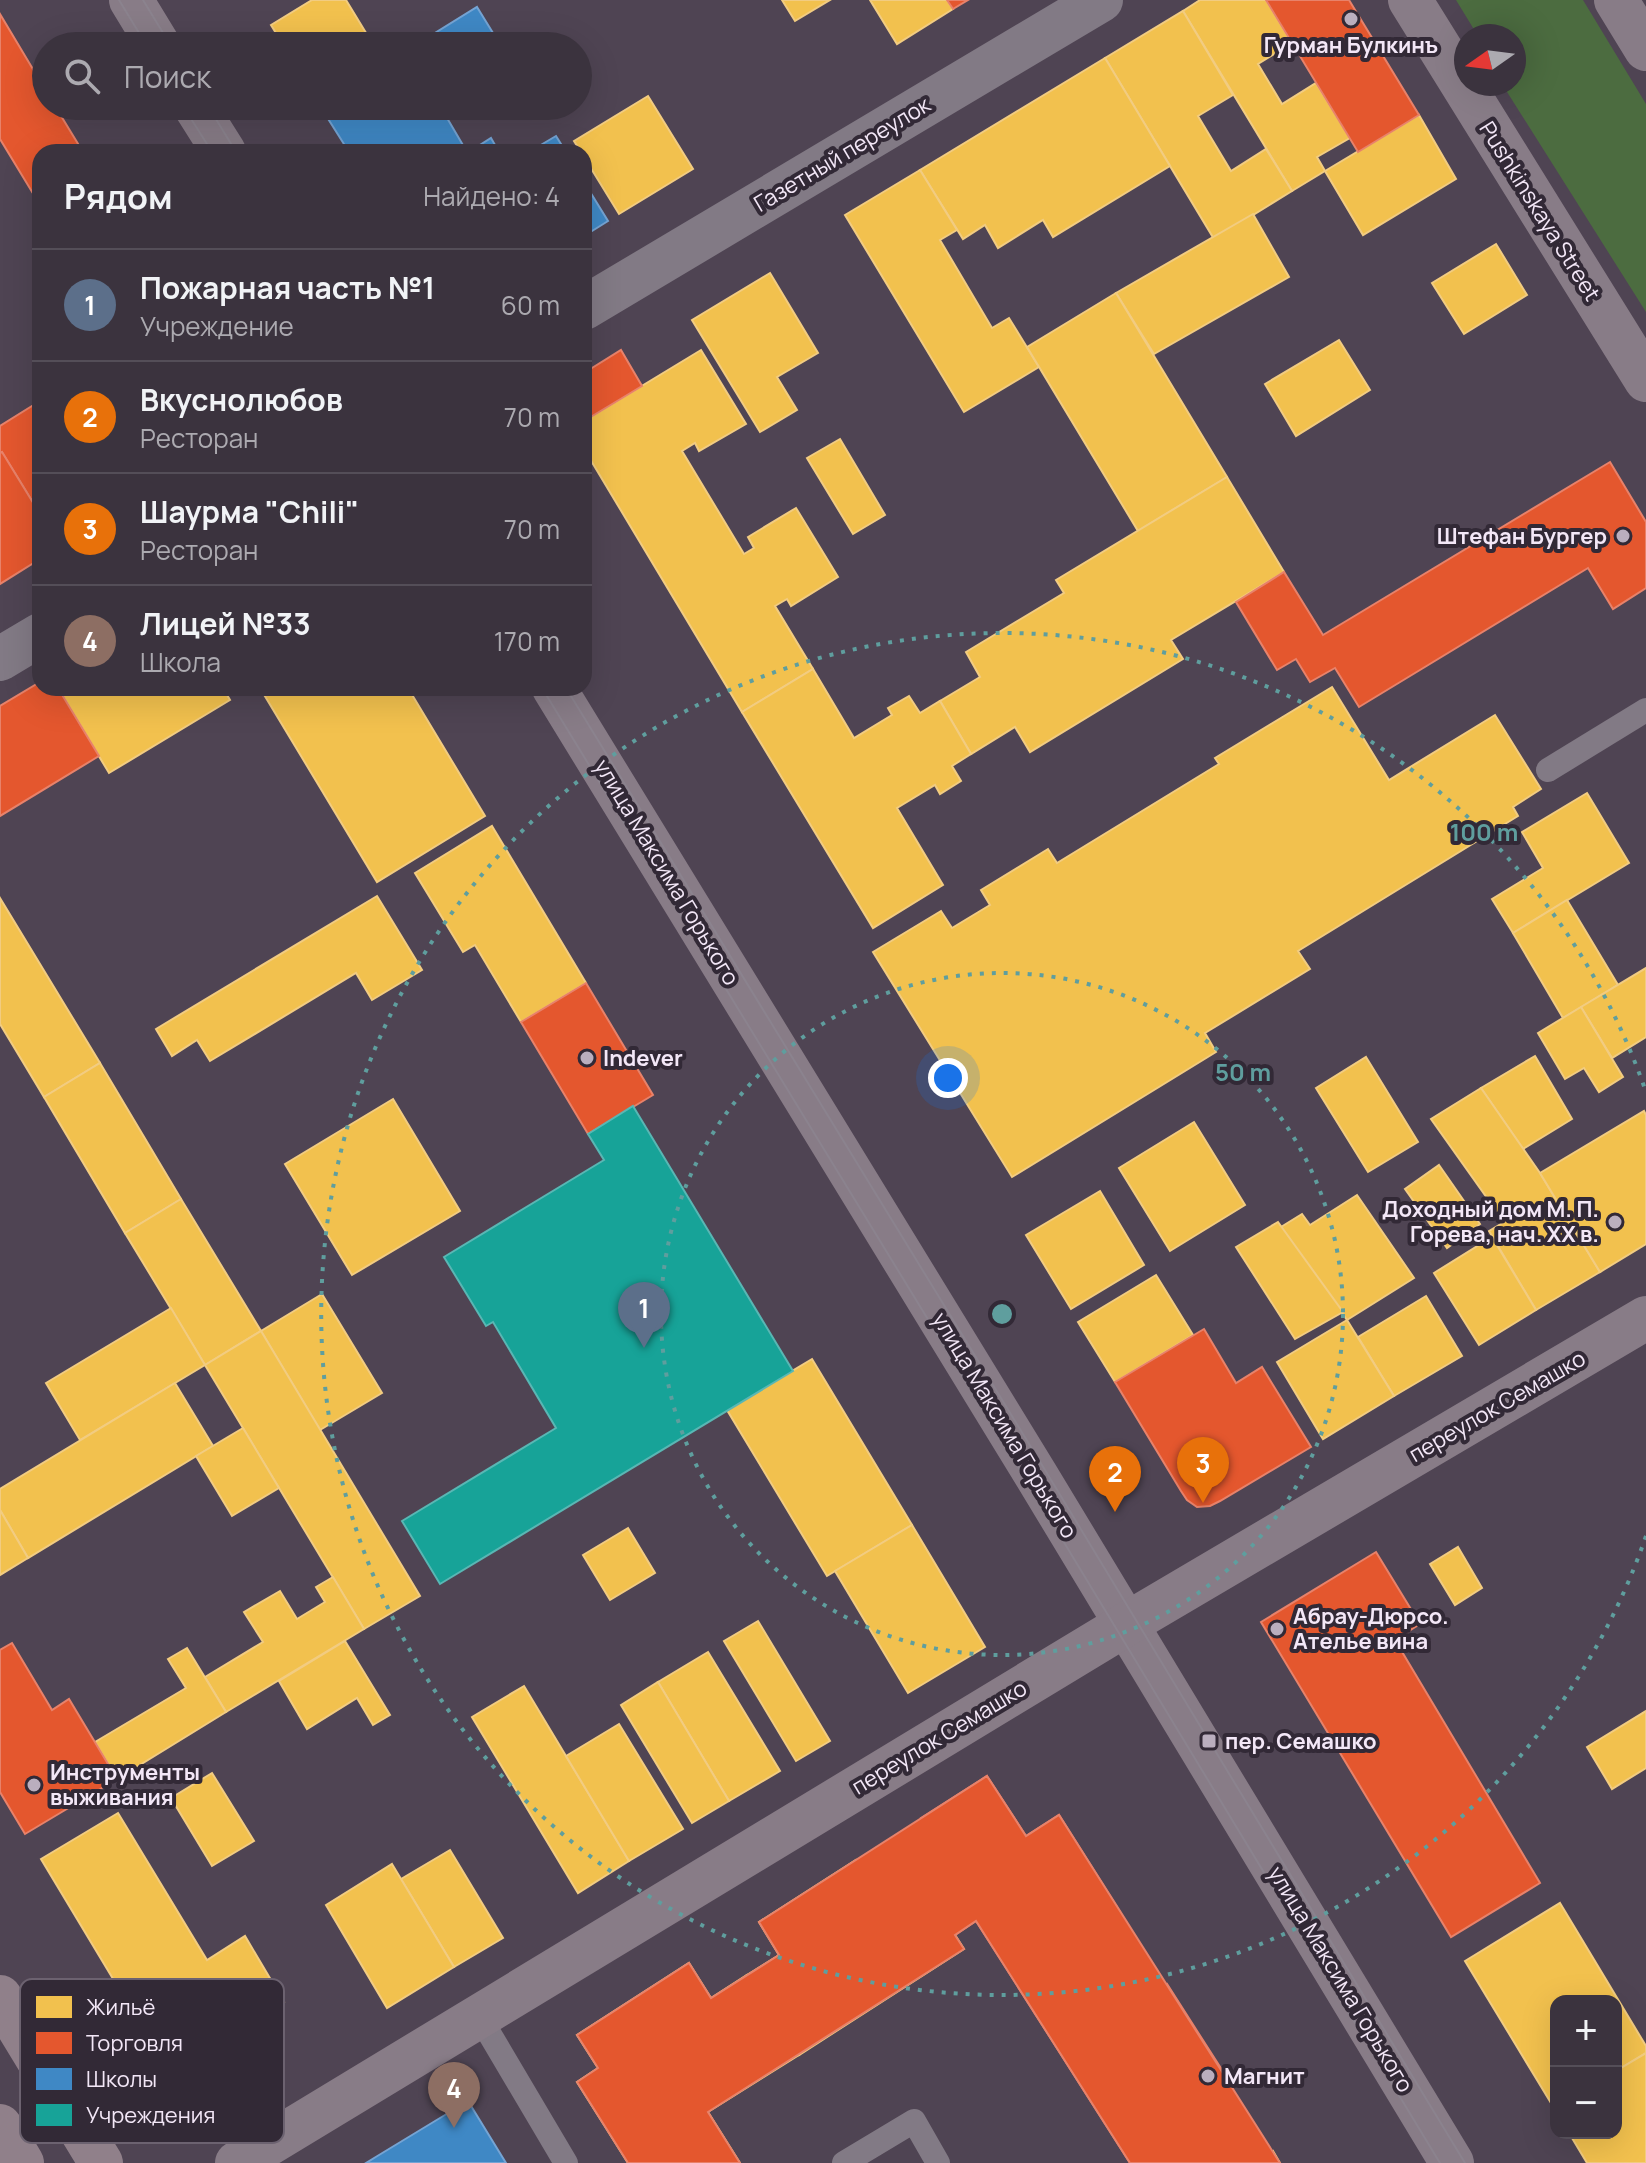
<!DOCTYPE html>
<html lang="ru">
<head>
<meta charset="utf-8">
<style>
  body { margin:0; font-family:Manrope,sans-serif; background:#463f49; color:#f1f3f6 }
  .controls { position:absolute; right:24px; bottom:24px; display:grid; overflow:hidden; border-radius:16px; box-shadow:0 8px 32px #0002 }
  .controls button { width:72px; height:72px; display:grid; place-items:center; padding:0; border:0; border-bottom:2px solid #544e58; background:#3b333e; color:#f1f3f6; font:40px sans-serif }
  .compass { position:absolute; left:1454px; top:24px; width:72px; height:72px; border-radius:50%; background:#3b333e; box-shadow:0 8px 32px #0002; rotate:256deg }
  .you { position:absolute; left:948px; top:1078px; width:28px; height:28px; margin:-20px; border:6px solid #fff; border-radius:50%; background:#1a73e8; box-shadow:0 0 0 12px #1a73e833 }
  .badge { display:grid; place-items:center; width:52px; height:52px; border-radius:50%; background:#8bbbb9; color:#fff; font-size:26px; font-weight:700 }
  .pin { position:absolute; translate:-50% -66px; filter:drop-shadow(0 2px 4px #0008) }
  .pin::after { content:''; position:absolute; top:42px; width:28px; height:24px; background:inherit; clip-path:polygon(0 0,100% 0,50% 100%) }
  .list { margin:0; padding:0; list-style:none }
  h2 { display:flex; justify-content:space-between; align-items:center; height:104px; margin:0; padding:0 32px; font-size:34px }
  h2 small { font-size:26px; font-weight:400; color:#acaab0 }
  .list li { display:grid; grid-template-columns:52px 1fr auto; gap:24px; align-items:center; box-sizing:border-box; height:112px; padding:0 32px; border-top:2px solid #544e58 }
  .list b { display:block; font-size:30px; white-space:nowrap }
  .list p { margin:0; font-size:26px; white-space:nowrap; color:#acaab0 }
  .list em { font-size:26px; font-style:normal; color:#acaab0 }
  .icon { flex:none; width:44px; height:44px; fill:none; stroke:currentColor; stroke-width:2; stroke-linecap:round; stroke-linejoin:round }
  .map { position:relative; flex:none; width:1646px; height:2163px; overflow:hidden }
  .search { position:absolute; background:#3b333e; box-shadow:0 8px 32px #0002; left:32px; top:32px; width:560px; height:88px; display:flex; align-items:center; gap:20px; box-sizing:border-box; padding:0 28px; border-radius:44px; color:#acaab0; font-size:30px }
  .panel { position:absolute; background:#3b333e; box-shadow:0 8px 32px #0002; left:32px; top:144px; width:560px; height:552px; border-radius:24px }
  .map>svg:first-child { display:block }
</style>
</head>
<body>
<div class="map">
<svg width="1646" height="2163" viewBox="0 0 1646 2163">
  <rect width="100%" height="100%" fill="#4f4453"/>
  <polygon fill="#4c6c40" points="1456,0 1583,0 1646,104 1646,312 1502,84 1514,84 1514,36 1478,36"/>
  <g fill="#f2c14e" stroke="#f2cc81" stroke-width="2">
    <polygon points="312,0 346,0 374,46 284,46 271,25"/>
    <polygon points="782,0 830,0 795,21"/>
    <polygon points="870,0 947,0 953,9 897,44"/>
    <polygon points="1200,0 1266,0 1292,43 1258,64 1282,104 1316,83 1350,138 1317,157 1325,171 1292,191 1183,11"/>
    <polygon points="1183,11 1233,95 1198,116 1231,171 1266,149 1292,191 1214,239 1105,58"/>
    <polygon points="1105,58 1170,166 1053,237 1043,220 998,248 985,225 963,239 920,170"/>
    <polygon points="648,96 693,169 619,214 584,157 584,152 581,152 574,141"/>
    <polygon points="1419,115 1456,179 1363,235 1325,171"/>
    <polygon points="920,170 957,230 940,240 992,328 1009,318 1039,367 964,412 845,215"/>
    <polygon points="1253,214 1289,277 1154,354 1116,293"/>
    <polygon points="1496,244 1527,295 1464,334 1432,283"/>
    <polygon points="770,273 818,353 777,377 797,410 760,432 692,320"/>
    <polygon points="1116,293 1227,477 1138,531 1027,347"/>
    <polygon points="1339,340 1370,390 1296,436 1265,384"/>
    <polygon points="701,350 746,424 699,451 695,443 682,451 744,554 754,548 748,537 796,508 838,577 791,606 787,599 775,606 813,669 742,712 584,449 584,421"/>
    <polygon points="840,439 885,515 853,534 807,458"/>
    <polygon points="1227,477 1284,572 1171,640 1183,659 1030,752 1015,727 971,754 940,701 980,677 966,652 1064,593 1056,580"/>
    <polygon points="813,669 854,738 892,715 888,708 909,696 920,713 940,701 971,754 952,766 961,781 940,794 935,785 897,808 943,885 873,928 742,712"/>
    <polygon points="1332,687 1389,780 1495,715 1541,789 1513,807 1518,816 1298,951 1310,969 1205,1033 1216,1052 1012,1177 873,952 941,911 952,928 990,905 981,890 1048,849 1057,863 1219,764 1215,758"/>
    <polygon points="58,688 223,688 230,700 109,773"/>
    <polygon points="260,688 408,688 485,816 377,882"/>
    <polygon points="1587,793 1629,863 1513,933 1492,899 1543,868 1522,832"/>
    <polygon points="492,826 586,983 521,1022 475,945 463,952 415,873"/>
    <polygon points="377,896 422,970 372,1000 356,973 210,1061 197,1040 172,1056 156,1029"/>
    <polygon points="0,898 100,1063 44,1097 0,1024"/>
    <polygon points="1567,900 1618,985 1563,1018 1513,933"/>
    <polygon points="1646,968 1646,1037 1612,1058 1581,1007"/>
    <polygon points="1581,1007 1623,1077 1599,1092 1584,1068 1565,1079 1538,1033"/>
    <polygon points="1535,1056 1572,1119 1523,1149 1481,1088"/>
    <polygon points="1366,1057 1418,1142 1368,1172 1316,1088"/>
    <polygon points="100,1063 181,1199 125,1233 44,1097"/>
    <polygon points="1481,1088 1540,1173 1600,1272 1536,1310 1489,1231 1504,1222 1431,1119"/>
    <polygon points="393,1099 460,1211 352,1275 285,1164"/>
    <polygon points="1644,1111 1646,1115 1646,1244 1600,1272 1540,1173"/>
    <polygon points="1194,1122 1245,1205 1170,1251 1119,1168"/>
    <polygon points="1439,1165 1480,1224 1447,1248 1405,1189"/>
    <polygon points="1100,1191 1144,1265 1071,1309 1026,1235"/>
    <polygon points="1357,1195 1414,1278 1347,1320 1281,1227 1302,1214 1310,1225"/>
    <polygon points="181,1199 261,1331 205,1365 125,1233"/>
    <polygon points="1278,1222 1343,1312 1295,1339 1236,1247"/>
    <polygon points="1492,1237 1536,1310 1479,1345 1434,1273"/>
    <polygon points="1156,1275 1193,1335 1115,1382 1078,1322"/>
    <polygon points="322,1294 382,1393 320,1430 261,1331"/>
    <polygon points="1426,1296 1462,1356 1394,1396 1358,1337"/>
    <polygon points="171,1308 205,1365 80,1440 46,1383"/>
    <polygon points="1347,1320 1394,1396 1323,1439 1277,1362"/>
    <polygon points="261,1331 420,1596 364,1629 205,1365"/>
    <polygon points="812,1359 912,1525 827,1576 727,1410"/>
    <polygon points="175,1383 213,1446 28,1558 0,1510 0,1489"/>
    <polygon points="243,1428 279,1488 232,1516 196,1456"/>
    <polygon points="0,1510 28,1558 0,1575"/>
    <polygon points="912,1525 985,1647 908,1693 835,1571"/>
    <polygon points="628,1528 655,1573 610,1600 583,1555"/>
    <polygon points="1458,1547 1482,1588 1455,1605 1430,1564"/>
    <polygon points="333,1577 364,1629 226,1712 205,1677 263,1642 244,1612 280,1591 297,1619 325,1602 316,1587"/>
    <polygon points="758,1621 830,1741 796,1761 724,1641"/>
    <polygon points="345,1641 390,1715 373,1725 357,1698 307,1729 279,1681"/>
    <polygon points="187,1648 226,1712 117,1779 95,1742 186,1688 168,1659"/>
    <polygon points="708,1652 780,1771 729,1801 658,1682"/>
    <polygon points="658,1682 729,1801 692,1823 621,1705"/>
    <polygon points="524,1686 629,1861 578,1893 472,1717"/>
    <polygon points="1646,1711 1646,1768 1612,1789 1587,1747"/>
    <polygon points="619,1724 683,1829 629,1861 566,1756"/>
    <polygon points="212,1773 254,1841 212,1866 171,1798"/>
    <polygon points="118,1813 207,1960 245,1936 284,2002 169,2072 41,1859"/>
    <polygon points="450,1850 503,1938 454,1967 401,1879"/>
    <polygon points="856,1860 878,1894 914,1871 964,1949 799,2055 747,1975 779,1955 759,1922"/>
    <polygon points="392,1864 454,1967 387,2008 326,1905"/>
    <polygon points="1560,1903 1646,2046 1646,2053 1616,2071 1616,2001 1556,2001 1556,2107 1554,2108 1465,1961"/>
    <polygon points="689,1963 711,1998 747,1975 799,2055 708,2112 740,2163 628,2163 577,2082 598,2068 577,2035"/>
    <polygon points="1646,2053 1646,2163 1587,2163 1569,2133 1616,2133 1616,2071"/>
    <polygon points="1215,2133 1234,2163 1169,2163"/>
    <polygon points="1273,2151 1280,2163 1255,2163"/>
  </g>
  <g fill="#e4572e" stroke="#e8826a" stroke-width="2">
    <polygon points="947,0 968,0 953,9"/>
    <polygon points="1266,0 1349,0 1419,115 1358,152"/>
    <polygon points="0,14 46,91 46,106 55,106 83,152 40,152 40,205 0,139"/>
    <polygon points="621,350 642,386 584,421 584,373"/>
    <polygon points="40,401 40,514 2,452 0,453 0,426"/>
    <polygon points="2,452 40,514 40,559 0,584 0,453"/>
    <polygon points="1610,462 1646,522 1646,588 1613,609 1588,568 1359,707 1335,668 1310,682 1296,659 1277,670 1236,602 1284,572 1323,635"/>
    <polygon points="40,682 40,688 58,688 99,756 0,816 0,706"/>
    <polygon points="586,983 653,1095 588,1134 521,1022"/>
    <polygon points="1204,1329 1236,1383 1262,1367 1311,1447 1220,1501 1210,1506 1197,1507 1187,1500 1181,1491 1115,1382"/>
    <polygon points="1376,1552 1420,1624 1395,1640 1540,1883 1451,1937 1261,1622"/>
    <polygon points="12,1643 52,1710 69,1699 117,1779 25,1834 0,1792 0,1650"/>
    <polygon points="987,1776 1026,1836 1059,1815 1120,1912 1087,1933 1134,2005 1167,1984 1231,2084 1198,2105 1215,2133 1169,2163 1130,2163 976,1921 955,1935 914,1871 943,1853 921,1818"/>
    <polygon points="987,1776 1026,1836 1059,1815 1280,2163 1130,2163 976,1921 955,1935 964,1949 708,2112 740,2163 628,2163 577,2082 598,2068 577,2035 689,1963 711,1998 779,1955 759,1922"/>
  </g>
  <g fill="#3f88c5" stroke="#75a4d4" stroke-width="2">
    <polygon points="477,7 501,46 414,46"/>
    <polygon points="320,106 440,106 467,152 349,152"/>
    <polygon points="556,136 566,152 529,152"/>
    <polygon points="491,138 499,152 469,152"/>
    <polygon points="584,182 608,221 584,236"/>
    <polygon points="468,2101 506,2163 366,2163 379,2155"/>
  </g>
  <polygon fill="#17a398" stroke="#59b7b4" stroke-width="2" points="633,1106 793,1371 440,1584 402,1521 556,1428 493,1322 486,1326 444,1257 604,1160 588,1134"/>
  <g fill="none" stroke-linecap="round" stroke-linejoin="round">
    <g stroke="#827a85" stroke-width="24">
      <polyline points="1548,770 1646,710"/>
      <polyline points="479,2016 566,2163"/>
      <polyline points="844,2163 914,2121 938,2163"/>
    </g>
    <g stroke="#827a85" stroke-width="44">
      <polyline points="584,308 1101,0"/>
      <polyline points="0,659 40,635"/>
    </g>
    <g stroke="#887c87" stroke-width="44">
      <polyline points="131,0 159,46"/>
      <polyline points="1410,0 1646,380"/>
      <polyline points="1616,0 1646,49"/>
      <polyline points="195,106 224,152"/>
      <polyline points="554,688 1036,1475 1452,2163"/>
      <polyline points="237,2163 1135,1619 1646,1318"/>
    </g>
    <g stroke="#90808a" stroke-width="44">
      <polyline points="0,1997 101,2163"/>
      <polyline points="0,2126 22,2163"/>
    </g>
    <g stroke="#8b838e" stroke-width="2">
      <polyline points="119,0 147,46"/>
      <polyline points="143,0 171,46"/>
      <polyline points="183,106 212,152"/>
      <polyline points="208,106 236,152"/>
      <polyline points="542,688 1028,1483 1440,2163"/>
      <polyline points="566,688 1045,1470 1465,2163"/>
    </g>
  </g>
  <g fill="none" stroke="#5f9e9e" stroke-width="4" stroke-dasharray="4 8">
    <circle cx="1002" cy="1314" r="341"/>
    <path d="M1646 1536A681 681 0 1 1 1646 1092"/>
  </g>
  <g fill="#baaebe" stroke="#322936" stroke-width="3">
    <circle cx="1351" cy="19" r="8"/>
    <circle cx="1623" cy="536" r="8"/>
    <circle cx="587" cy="1058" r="8"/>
    <circle cx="1615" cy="1222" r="8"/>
    <circle cx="1277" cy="1629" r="8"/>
    <rect x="1201" y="1733" width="16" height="16" rx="4"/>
    <circle cx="34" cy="1785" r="8"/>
    <circle cx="1208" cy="2076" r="8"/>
  </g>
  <g text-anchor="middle" stroke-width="8" stroke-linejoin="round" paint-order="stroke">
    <g font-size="22" font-weight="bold" fill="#f3e7f7" stroke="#322936" text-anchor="start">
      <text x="1351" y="53" text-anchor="middle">Гурман Булкинъ</text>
      <text x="1607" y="544" text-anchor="end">Штефан Бургер</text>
      <text x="603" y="1066">Indever</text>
      <text x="1599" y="1217" text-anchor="end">Доходный дом М. П.<tspan x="1599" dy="25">Горева, нач. ХХ в.</tspan></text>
      <text x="1293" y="1624">Абрау-Дюрсо.<tspan x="1293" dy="25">Ателье вина</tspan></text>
      <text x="1225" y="1749">пер. Семашко</text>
      <text x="50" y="1780">Инструменты<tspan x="50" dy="25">выживания</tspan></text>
      <text x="1224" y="2084">Магнит</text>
    </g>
    <g font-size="22" fill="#f3e7f7" stroke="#322936">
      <text transform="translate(842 154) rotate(-31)" y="8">Газетный переулок</text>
      <text transform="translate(1540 211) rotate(58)" y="8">Pushkinskaya Street</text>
      <text transform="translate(667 872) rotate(59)" y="8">улица Максима Горького</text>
      <text transform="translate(1497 1406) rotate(-30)" y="8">переулок Семашко</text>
      <text transform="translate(1005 1425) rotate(59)" y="8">улица Максима Горького</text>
      <text transform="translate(939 1737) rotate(-31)" y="8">переулок Семашко</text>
      <text transform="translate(1341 1979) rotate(59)" y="8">улица Максима Горького</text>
    </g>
  </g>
  <rect x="20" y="1979" width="264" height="164" rx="12" fill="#322936" stroke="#6c6270" stroke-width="2"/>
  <rect x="36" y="1996" width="36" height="22" fill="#f2c14e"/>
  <rect x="36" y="2032" width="36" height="22" fill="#e4572e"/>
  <rect x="36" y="2068" width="36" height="22" fill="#3f88c5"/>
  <rect x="36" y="2104" width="36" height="22" fill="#17a398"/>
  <g font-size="22" fill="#f3e7f7">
    <text x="86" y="2015">Жильё</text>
    <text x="86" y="2051">Торговля</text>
    <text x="86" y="2087">Школы</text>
    <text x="86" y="2123">Учреждения</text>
  </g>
  <circle cx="1002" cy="1314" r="12" fill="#5f9e9e" stroke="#322936" stroke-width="4"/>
  <g font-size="24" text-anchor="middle" font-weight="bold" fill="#5f9e9e" stroke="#322936" stroke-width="8" stroke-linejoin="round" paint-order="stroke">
    <text x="1484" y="841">100 m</text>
    <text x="1243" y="1081">50 m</text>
  </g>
</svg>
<div class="controls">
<button>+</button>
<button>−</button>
</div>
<svg class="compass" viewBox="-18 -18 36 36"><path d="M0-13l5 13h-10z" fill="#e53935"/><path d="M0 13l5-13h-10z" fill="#acaab0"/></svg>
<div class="you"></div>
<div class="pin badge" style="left:644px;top:1348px;background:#5c6f8a">1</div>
<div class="pin badge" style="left:1115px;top:1512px;background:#e8710a">2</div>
<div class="pin badge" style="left:1203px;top:1503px;background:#e8710a">3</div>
<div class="pin badge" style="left:454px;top:2128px;background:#8d6e63">4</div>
<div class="search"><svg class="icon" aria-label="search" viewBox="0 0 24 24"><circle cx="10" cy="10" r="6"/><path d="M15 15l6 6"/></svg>Поиск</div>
<section class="panel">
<h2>Рядом<small>Найдено: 4</small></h2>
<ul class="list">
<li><span class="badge" style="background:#5c6f8a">1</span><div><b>Пожарная часть №1</b><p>Учреждение</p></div><em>60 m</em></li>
<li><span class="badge" style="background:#e8710a">2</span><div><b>Вкуснолюбов</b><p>Ресторан</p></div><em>70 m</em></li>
<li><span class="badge" style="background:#e8710a">3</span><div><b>Шаурма &quot;Chili&quot;</b><p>Ресторан</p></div><em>70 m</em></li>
<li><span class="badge" style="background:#8d6e63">4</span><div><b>Лицей №33</b><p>Школа</p></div><em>170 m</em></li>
</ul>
</section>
</div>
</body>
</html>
